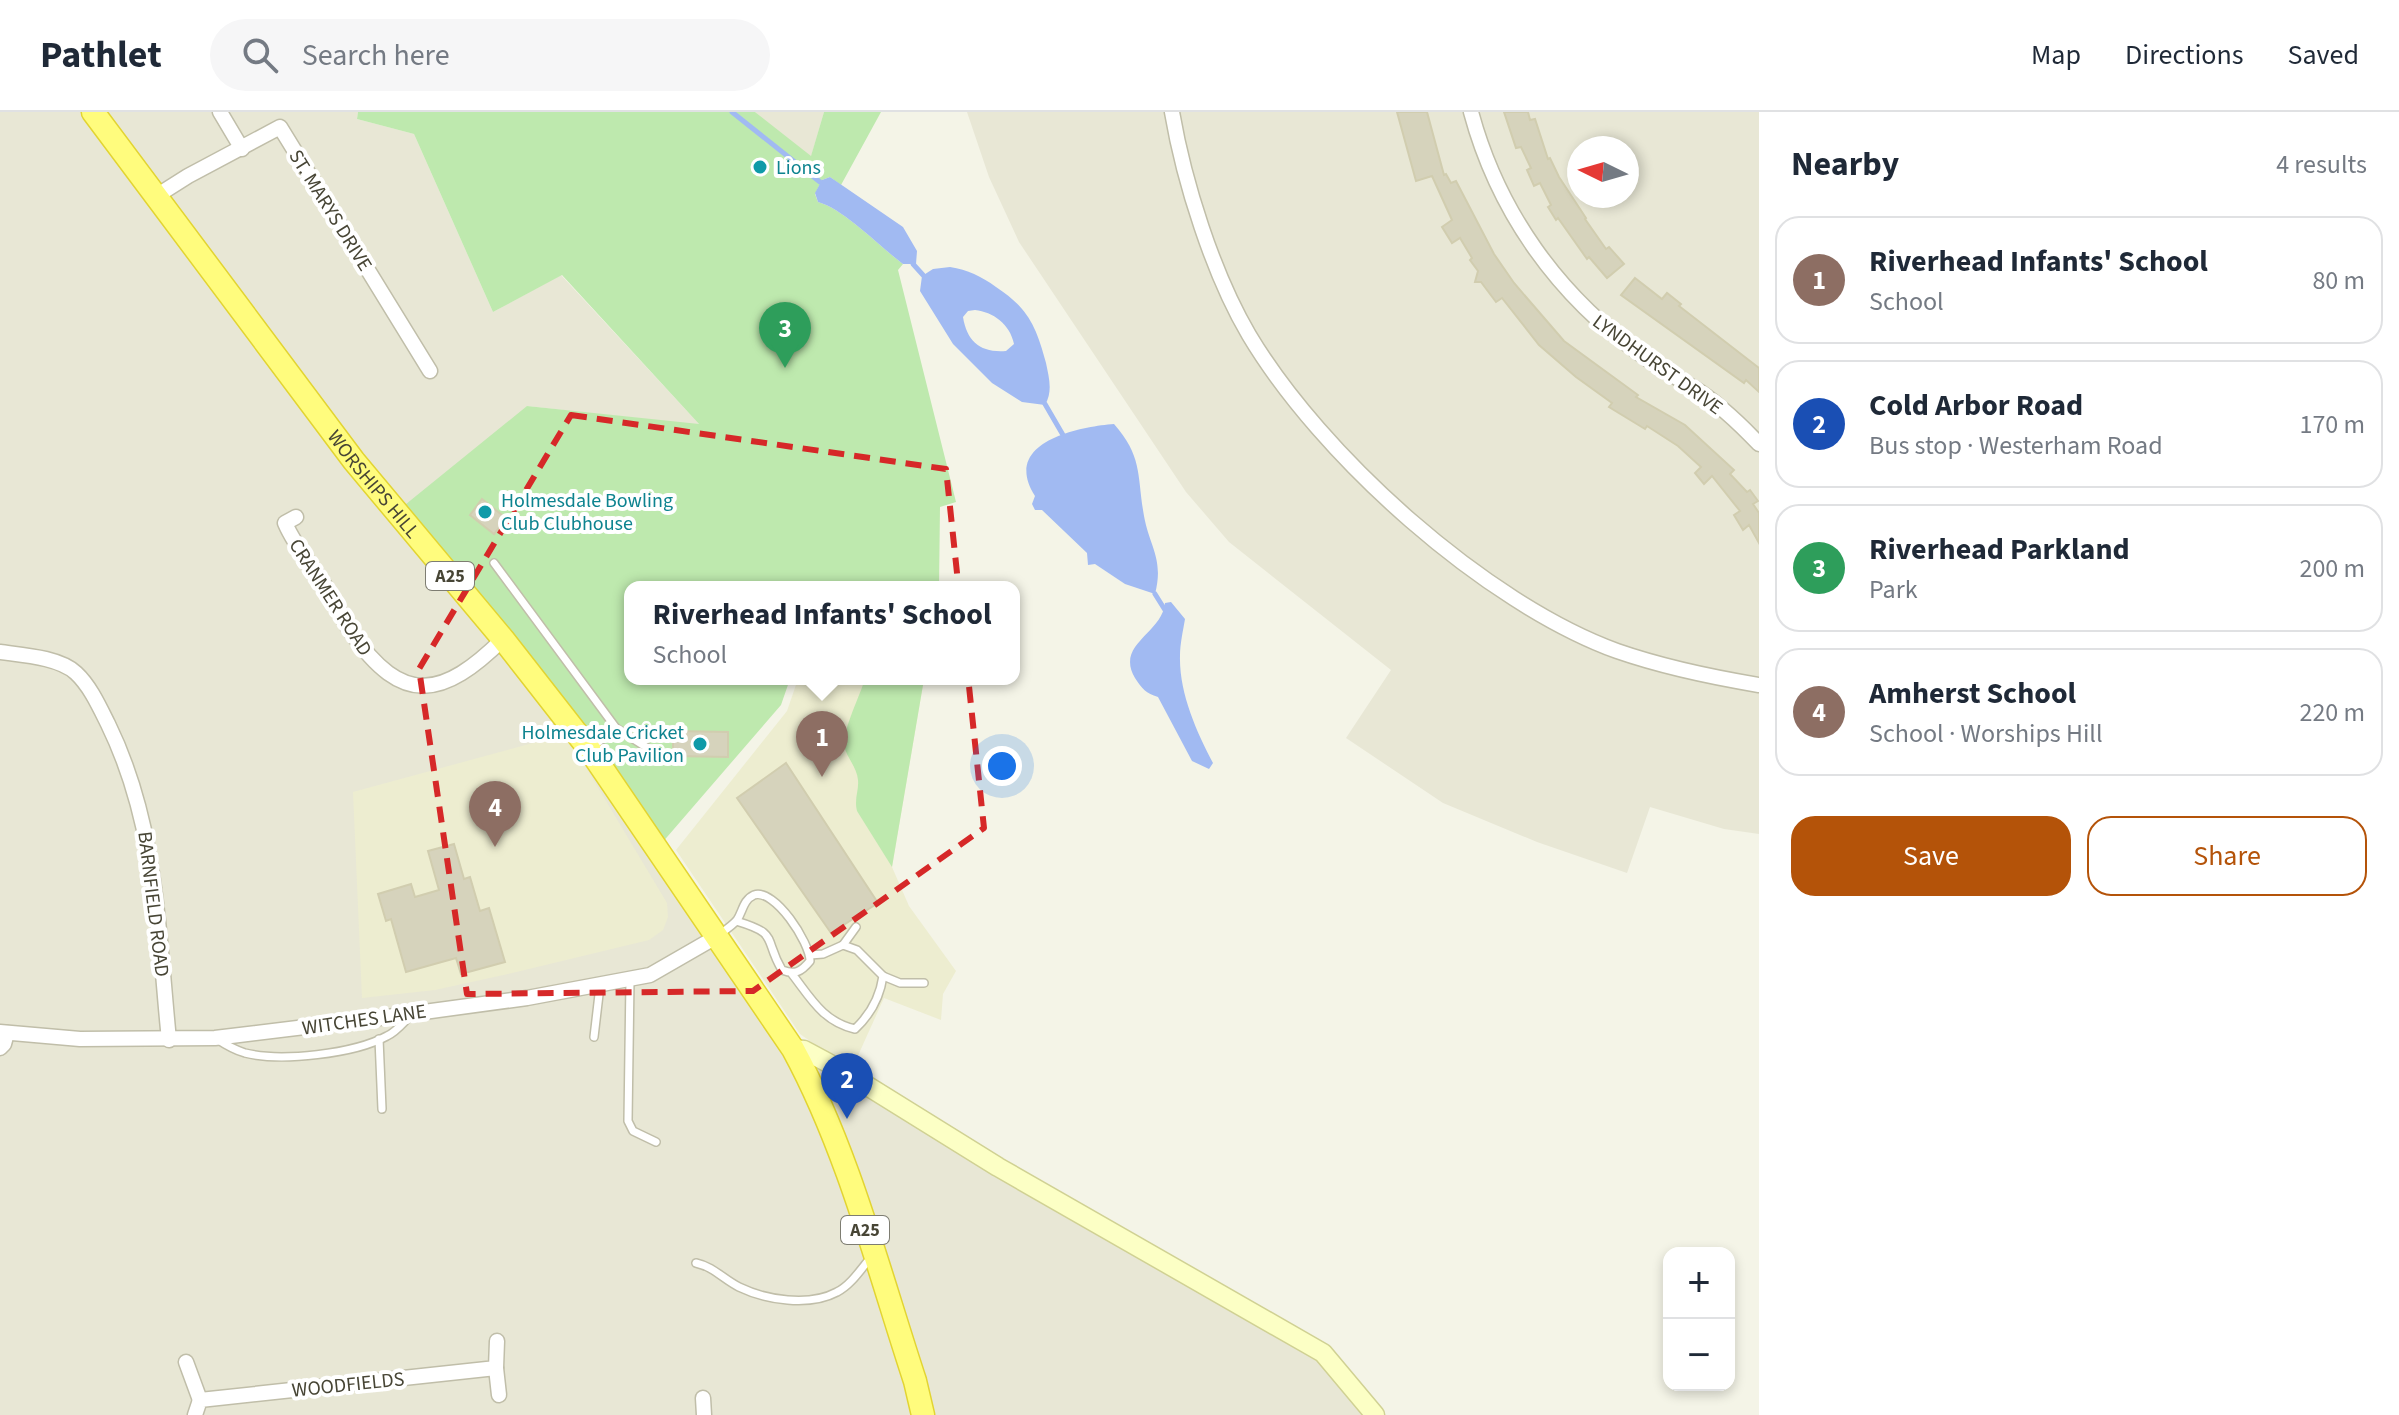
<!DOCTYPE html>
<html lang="en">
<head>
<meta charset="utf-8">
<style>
  body { margin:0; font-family:"Source Sans 3",sans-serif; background:#f6f6f7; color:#1f2937 }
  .controls { position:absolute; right:24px; bottom:24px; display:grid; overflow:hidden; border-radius:16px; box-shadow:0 4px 12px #0003 }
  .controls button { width:72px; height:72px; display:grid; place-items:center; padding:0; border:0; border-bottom:2px solid #e0e1e3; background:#fff; color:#1f2937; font:40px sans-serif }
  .compass { position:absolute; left:1567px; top:24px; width:72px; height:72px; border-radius:50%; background:#fff; box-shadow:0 4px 12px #0003; rotate:275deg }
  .you { position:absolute; left:1002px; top:654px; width:28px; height:28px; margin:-20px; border:6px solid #fff; border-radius:50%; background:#1a73e8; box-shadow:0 0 0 12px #1a73e833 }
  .badge { display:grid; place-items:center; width:52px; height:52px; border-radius:50%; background:#b45309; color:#fff; font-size:26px; font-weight:700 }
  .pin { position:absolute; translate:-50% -66px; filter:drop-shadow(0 2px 4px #0008) }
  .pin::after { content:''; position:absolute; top:42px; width:28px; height:24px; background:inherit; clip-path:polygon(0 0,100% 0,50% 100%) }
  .popup { position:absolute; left:624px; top:469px; width:396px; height:104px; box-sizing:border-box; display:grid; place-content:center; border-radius:16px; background:#fff; filter:drop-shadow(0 2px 6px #0005); font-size:26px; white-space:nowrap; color:#747a83 }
  .popup b { font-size:30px; color:#1f2937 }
  .popup::after { content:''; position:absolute; left:50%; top:100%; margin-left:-16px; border:16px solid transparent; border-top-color:#fff }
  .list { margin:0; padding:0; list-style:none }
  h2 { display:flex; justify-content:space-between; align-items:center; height:104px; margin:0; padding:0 32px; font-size:34px }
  h2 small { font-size:26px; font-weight:400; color:#747a83 }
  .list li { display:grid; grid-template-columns:52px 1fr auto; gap:24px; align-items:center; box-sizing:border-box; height:128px; margin:0 16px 16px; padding:0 16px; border:2px solid #e0e1e3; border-radius:24px }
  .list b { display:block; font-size:30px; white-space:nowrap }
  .list p { margin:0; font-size:26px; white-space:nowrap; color:#747a83 }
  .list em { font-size:26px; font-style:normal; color:#747a83 }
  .actions { display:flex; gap:16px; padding:24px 32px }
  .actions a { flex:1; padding:18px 0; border:2px solid #b45309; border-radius:24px; text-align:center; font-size:28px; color:#b45309 }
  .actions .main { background:#b45309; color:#fff }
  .icon { flex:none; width:44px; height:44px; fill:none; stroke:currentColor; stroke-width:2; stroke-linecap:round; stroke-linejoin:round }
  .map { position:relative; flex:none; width:1759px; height:1303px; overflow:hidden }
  header { display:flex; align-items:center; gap:48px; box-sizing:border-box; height:112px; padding:0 40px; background:#fff; border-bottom:2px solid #e0e1e3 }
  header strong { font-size:38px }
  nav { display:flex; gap:44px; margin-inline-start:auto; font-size:28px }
  .search { width:560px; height:72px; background:#f6f6f7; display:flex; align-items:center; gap:20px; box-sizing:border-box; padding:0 28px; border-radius:44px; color:#747a83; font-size:30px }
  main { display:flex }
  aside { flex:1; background:#fff }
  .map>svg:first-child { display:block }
</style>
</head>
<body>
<header>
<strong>Pathlet</strong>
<div class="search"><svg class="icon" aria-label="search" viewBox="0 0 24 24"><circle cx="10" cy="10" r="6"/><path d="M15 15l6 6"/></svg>Search here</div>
<nav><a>Map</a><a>Directions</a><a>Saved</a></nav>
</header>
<main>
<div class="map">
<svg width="1759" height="1303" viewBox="0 0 1759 1303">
  <rect width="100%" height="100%" fill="#f4f4e7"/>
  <g fill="#e8e7d5" fill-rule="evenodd">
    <polygon points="0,0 358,0 357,7 414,22 493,200 561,163 700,313 527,294 505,532 791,936 1317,1237 1375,1303 0,1303"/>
    <polygon points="755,0 824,0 811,45 777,19"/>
    <path d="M967,0h792v722l-35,-5 -74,-22 -23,66 -90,-31 -94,-39 -97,-65 45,-68 -162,-128 -43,-50 -167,-250 -30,-65zM1579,36h48v48h-48z"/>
  </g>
  <g fill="#ededd0">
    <polygon points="798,567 924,567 892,755 909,794 956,859 943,882 941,908 884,886 856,948 824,939 800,922 676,738 787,599"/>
    <polygon points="566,622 667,791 668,805 663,818 649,828 508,862 435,878 362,886 353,680"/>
  </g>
  <g fill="#bee9ae">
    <path d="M358,0h397l56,44 13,-44h57l-40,73 -11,-8 -8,3 -7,14 3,8c26,7 62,45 85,62l-5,6 58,232 -16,5 -1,80h-309v92h160l-9,26 -126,146 -260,-338 132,-107 172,18 -137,-149 -69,37 -79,-178 -57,-15z"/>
    <path d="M865,567h59l-32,188 -35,-56c-3,-13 2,-20 1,-31 -1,-13 -12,-23 -14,-35 -1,-15 16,-50 21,-66z"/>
  </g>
  <g fill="#a1baf2" fill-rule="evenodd">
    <path d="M830,65l73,50 14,24 -1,13h-13c-23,-17 -59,-55 -85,-62l-3,-9 7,-13z"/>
    <path d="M950,155c18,3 31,9 46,20 32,21 40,39 50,76 3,15 7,28 -1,42l-23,-3 -30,-19 -39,-39 -33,-53 2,-15 11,-7zM975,198c18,2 35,14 39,34l-8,7c-25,2 -39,-9 -43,-34l5,-6z"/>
    <path d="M1114,312c29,33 23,52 30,92 6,32 20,43 11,78l-30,-10 -30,-20 -7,1 -1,-12 -45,-43h-7l-3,-6 3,-8c-34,-53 41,-69 79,-72z"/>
    <path d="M1171,490l14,17c-2,12 -5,25 -5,37 -1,36 16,75 33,107l-4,6 -17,-8 -34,-64c-12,-4 -16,-8 -23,-19 -20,-34 27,-44 30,-75z"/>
  </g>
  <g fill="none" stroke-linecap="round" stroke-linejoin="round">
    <g stroke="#a1baf2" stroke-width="5">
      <polyline points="732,0 820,70"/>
      <polyline points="913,152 923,163"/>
      <polyline points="1045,292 1063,323"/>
      <polyline points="1155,482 1165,498"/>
    </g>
  </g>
  <g fill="#d6d3bc" stroke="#d1cdaf" stroke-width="2">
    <polygon points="1397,0 1427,0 1444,63 1446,62 1451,71 1456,69 1494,142 1514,171 1564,229 1638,283 1636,285 1685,313 1734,358 1730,362 1747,380 1750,378 1758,389 1753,392 1759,401 1759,431 1749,413 1743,418 1734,403 1740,399 1712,364 1704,372 1695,361 1701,355 1678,334 1647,314 1645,317 1609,295 1612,291 1576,265 1539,233 1502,186 1496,190 1481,170 1475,170 1478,159 1470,148 1472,146 1460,126 1452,131 1442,115 1452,108 1432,64 1416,69"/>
    <polygon points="1504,0 1528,0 1530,8 1535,7 1548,47 1550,46 1559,65 1586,106 1585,107 1606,137 1609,135 1624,152 1607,166 1589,145 1587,147 1558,106 1556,108 1548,95 1551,93 1540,71 1534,74 1527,58 1531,56 1521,35 1516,36"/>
    <polygon points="1635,166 1662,187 1667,181 1681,192 1679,194 1759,256 1759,280 1746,268 1744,271 1621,183"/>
    <polygon points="482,387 512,411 505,421 499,416 494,422 470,403"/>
    <polygon points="673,619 728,620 728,645 673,644"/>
    <polygon points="786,651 878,791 831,821 737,686"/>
    <polygon points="454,732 464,767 470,765 480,799 489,796 505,850 461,862 456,846 406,860 391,807 386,809 378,782 411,772 415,785 439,778 428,739"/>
  </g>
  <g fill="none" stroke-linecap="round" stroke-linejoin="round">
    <defs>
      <g id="service">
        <polyline points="494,451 616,616 654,640"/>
        <polyline points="591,636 616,616"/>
        <path d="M717,824c7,-5 15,-10 20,-16 6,-9 6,-20 17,-25 21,-7 56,48 56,66 -9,11 -15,14 -28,9 -19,-32 -2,-36 -46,-49"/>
        <polyline points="843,833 856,815"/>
        <path d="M792,862c18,23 31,48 63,55 15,-14 25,-32 28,-53l-26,-26 -14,-5 -20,9 -13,1"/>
        <polyline points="883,864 900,871 924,871"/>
        <polyline points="630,868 628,1009 633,1019 656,1030"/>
        <polyline points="594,925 600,874"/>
        <path d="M217,927c9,6 18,11 28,14 36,9 109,1 142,-17 9,-4 16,-13 23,-20"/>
        <polyline points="379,927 382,997"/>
        <path d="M696,1151c18,4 27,16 43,24 27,13 70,20 98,5 14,-7 24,-23 35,-36"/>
      </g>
      <g id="minor">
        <polyline points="220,0 242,37"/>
        <path d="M1172,0c12,70 41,162 77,223 72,121 236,268 368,316 46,16 94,26 142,34"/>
        <path d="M1471,0c27,100 87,184 172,244 16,12 34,22 51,32 24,15 46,36 65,56"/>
        <polyline points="158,83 188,64 280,15 430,259"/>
        <path d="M296,405l-11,6c11,26 31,47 46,72 7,12 12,26 20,37 52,75 92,66 152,7"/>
        <path d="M0,540c21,3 59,5 76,21 14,13 23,33 32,51 49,100 50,207 61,316"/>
        <polyline points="0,920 80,927 215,926 387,905 527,886 650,863 716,825"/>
        <polyline points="0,936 4,932 7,921"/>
        <polyline points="186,1250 200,1288"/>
        <polyline points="496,1256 499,1283"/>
        <polyline points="703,1286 704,1303"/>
        <polyline points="195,1303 200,1288 496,1256 497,1229"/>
      </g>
      <polyline id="secondary" points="793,937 804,938 845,960 998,1055 1323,1241 1375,1303"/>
      <g id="trunk">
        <path id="s1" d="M93,0l261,349 149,178 86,110 204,300c55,101 86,223 122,332l8,34"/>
      </g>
    </defs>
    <use href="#service" stroke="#c0bea9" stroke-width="10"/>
    <use href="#minor" stroke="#c0bea9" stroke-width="17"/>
    <use href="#secondary" stroke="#d0d193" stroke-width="21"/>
    <use href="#trunk" stroke="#e2d432" stroke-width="25"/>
    <use href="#service" stroke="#fff" stroke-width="7"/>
    <use href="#minor" stroke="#fff" stroke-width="14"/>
    <use href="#secondary" stroke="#fcffc5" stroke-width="18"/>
    <use href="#trunk" stroke="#fffc7d" stroke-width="22"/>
  </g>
  <path fill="none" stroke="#d62828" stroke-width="6" stroke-dasharray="16 10" stroke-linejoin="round" d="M571,303l375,54 38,359 -231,163 -286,3 -48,-325z"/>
  <g fill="#0f9aa8" stroke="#fff" stroke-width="3">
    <circle cx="760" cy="55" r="8"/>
    <circle cx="485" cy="400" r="8"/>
    <circle cx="700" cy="632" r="8"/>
  </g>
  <g text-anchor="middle" stroke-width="8" stroke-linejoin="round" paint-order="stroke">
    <g fill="#fff" stroke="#7e7d72" stroke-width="2">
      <rect x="426" y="450" width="48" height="28" rx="6"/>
      <rect x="841" y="1104" width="48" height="28" rx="6"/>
    </g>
    <g font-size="18" font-weight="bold" fill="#474535">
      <text x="450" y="470">A25</text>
      <text x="865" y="1124">A25</text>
    </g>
    <g font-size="20" fill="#0d838f" stroke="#fff" text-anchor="start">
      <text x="776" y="62">Lions</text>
      <text x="501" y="395">Holmesdale Bowling<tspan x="501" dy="23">Club Clubhouse</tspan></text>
      <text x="684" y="627" text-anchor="end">Holmesdale Cricket<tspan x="684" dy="23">Club Pavilion</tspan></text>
    </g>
    <g font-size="20" fill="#474535" stroke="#fff">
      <text transform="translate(331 98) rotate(58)" y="7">ST. MARYS DRIVE</text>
      <text transform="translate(1658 252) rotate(36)" y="7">LYNDHURST DRIVE</text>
      <text dy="7" stroke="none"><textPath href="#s1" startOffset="466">WORSHIPS HILL</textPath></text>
      <text transform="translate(331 485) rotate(57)" y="7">CRANMER ROAD</text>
      <text transform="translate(154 792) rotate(83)" y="7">BARNFIELD ROAD</text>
      <text transform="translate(364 907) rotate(-8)" y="7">WITCHES LANE</text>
      <text transform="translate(348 1272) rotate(-6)" y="7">WOODFIELDS</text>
    </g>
  </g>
</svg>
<div class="controls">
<button>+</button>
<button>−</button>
</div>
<svg class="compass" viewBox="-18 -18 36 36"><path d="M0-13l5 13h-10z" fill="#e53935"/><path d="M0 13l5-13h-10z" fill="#747a83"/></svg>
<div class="you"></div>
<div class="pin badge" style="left:822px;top:665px;background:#8d6e63">1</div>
<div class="popup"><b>Riverhead Infants' School</b>School</div>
<div class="pin badge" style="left:847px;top:1007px;background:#1a4fb4">2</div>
<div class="pin badge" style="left:785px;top:256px;background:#2e9e5b">3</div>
<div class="pin badge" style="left:495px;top:735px;background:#8d6e63">4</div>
</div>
<aside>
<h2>Nearby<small>4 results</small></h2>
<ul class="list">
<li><span class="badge" style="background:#8d6e63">1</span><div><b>Riverhead Infants' School</b><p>School</p></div><em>80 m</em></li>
<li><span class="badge" style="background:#1a4fb4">2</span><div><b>Cold Arbor Road</b><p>Bus stop · Westerham Road</p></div><em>170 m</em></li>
<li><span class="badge" style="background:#2e9e5b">3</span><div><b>Riverhead Parkland</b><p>Park</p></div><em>200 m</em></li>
<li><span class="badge" style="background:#8d6e63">4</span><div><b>Amherst School</b><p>School · Worships Hill</p></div><em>220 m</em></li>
</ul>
<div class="actions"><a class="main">Save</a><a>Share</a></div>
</aside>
</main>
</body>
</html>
